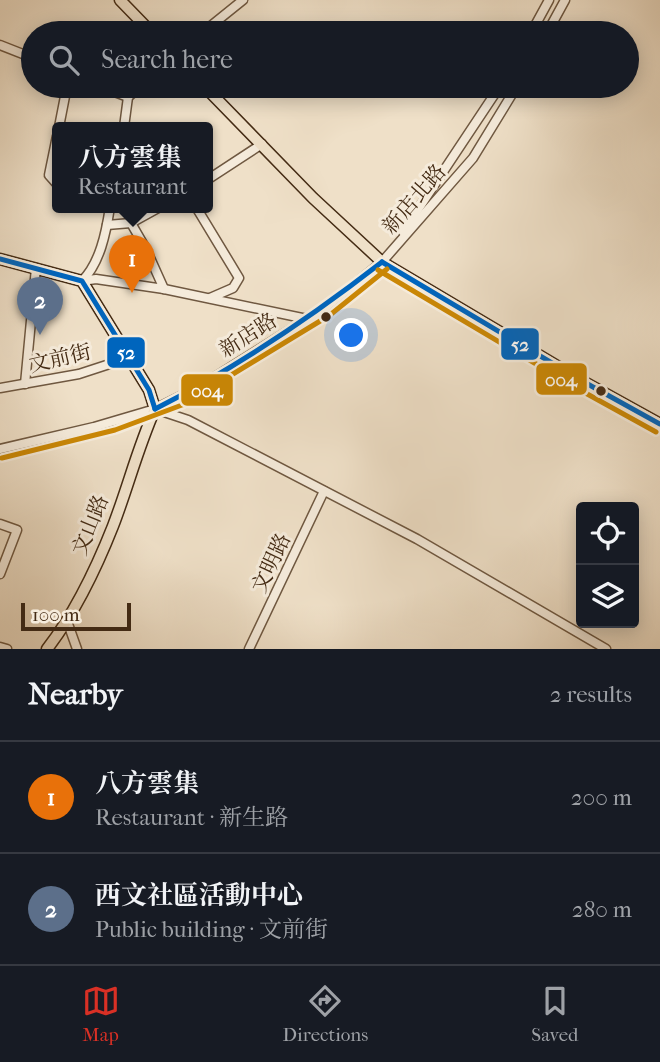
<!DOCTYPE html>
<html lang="en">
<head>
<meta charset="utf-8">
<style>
  body { margin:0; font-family:"IM FELL French Canon","Noto Serif TC",serif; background:#242831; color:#f1f3f6 }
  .controls { position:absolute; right:21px; bottom:21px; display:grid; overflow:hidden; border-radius:7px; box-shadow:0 4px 18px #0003 }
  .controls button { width:63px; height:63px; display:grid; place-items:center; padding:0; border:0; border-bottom:2px solid #363941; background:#171b24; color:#f1f3f6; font:35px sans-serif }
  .scale { position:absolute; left:21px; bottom:18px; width:110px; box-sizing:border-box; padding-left:7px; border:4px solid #442b14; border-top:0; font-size:19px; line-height:24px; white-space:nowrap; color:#442b14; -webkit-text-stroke:5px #f5ebdb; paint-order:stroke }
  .you { position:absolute; left:352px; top:336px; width:24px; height:24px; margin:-18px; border:5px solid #fff; border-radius:50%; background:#1a73e8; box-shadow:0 0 0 10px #1a73e833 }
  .badge { display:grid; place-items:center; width:46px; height:46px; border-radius:50%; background:#d93025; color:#fff; font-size:23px; font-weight:700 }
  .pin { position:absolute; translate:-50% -58px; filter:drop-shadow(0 2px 4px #0008) }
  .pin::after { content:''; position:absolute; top:37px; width:24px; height:21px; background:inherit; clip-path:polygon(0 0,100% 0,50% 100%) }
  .popup { position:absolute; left:52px; top:122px; width:161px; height:91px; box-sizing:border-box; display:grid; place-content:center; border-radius:7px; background:#171b24; filter:drop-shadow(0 2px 5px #0005); font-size:23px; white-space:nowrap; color:#9ea1a6 }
  .popup b { font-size:26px; color:#f1f3f6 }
  .popup::after { content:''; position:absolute; left:50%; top:100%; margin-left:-14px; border:14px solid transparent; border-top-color:#171b24 }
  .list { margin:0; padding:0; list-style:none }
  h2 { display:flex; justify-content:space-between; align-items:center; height:91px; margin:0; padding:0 28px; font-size:30px }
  h2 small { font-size:23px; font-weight:400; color:#9ea1a6 }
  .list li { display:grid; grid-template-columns:46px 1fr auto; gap:21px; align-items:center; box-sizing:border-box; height:112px; padding:0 28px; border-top:2px solid #363941 }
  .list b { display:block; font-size:26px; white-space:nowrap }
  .list p { margin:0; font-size:23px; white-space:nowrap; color:#9ea1a6 }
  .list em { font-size:23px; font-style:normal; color:#9ea1a6 }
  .icon { flex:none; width:38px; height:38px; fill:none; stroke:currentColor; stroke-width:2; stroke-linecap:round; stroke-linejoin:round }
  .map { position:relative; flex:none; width:660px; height:649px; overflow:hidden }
  .search { position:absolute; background:#171b24; box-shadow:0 4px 18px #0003; left:21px; right:21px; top:21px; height:77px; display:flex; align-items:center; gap:18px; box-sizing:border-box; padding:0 24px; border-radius:38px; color:#9ea1a6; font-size:26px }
  .sheet { height:315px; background:#171b24 }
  nav { display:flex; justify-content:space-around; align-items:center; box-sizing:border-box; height:98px; border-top:2px solid #363941; background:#171b24; font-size:19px; color:#9ea1a6 }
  nav a { display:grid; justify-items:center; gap:4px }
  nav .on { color:#d93025 }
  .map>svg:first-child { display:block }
</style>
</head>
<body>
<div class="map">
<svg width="660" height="649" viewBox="0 0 660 649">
  <rect width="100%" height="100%" fill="#efe0c8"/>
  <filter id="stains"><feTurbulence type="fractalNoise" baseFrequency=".00286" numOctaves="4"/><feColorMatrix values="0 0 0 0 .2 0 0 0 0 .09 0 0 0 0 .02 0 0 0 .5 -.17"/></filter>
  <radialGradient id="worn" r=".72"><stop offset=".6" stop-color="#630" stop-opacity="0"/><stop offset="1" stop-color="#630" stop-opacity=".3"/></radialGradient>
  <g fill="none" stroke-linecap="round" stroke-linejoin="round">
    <defs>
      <g id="minor">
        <polyline points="202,33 243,0"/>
        <polyline points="531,33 549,0"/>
        <polyline points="547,33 565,0"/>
        <polyline points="0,45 33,58"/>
        <polyline points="99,86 128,97 141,86"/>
        <polyline points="59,127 67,86"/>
        <polyline points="124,127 128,97"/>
        <polyline points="57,136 49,175 57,184"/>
        <polyline points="207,180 262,144"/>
        <polyline points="196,207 239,278 233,288 210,298"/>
        <polyline points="131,223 146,249 164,289"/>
        <polyline points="107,225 131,223 160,207"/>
        <polyline points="403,232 500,86"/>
        <polyline points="82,281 96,279 164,289 307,319"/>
        <path d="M82,281c18,-18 24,-48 28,-74"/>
        <polyline points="25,384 36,268"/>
        <polyline points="0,388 79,374 128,358"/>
        <polyline points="155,409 188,420 417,539 606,649"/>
        <polyline points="0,449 94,427 155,409 199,387 325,308 382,262 473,158 517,86"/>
        <polyline points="0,524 17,530 0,574"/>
        <polyline points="67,621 77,649"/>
        <polyline points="0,647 7,649"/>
        <polyline points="249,649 324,491"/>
      </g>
      <g id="major">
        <polyline points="120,0 152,33"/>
        <polyline points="204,86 313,198 382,262 584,382 660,424"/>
        <path d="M0,259l82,22 67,109 6,19c-17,38 -27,78 -42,117 -17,43 -38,87 -66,123"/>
      </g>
    </defs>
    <use href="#minor" stroke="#6f5841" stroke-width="11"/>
    <use href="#major" stroke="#442b14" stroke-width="13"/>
    <use href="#minor" stroke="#f5ebdb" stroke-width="8"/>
    <use href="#major" stroke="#efe0c8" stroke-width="10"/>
    <defs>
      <g id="bus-1">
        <polyline points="0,259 82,281 149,390 155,409"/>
        <polyline points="382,262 584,382 660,424"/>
        <path d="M155,409c81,-41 155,-91 227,-147"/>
      </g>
      <g id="bus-2">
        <polyline points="378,270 580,390 656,432"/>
        <polyline points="2,458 115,430 182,405 330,315 387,269"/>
      </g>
    </defs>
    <use href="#bus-1" stroke="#f5ebdb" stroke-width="10"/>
    <use href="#bus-2" stroke="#f5ebdb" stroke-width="10"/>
    <use href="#bus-1" stroke="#0065bd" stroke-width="5"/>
    <use href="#bus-2" stroke="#ca8705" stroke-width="5"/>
  </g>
  <g fill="#442b14" stroke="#f5ebdb" stroke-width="2.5">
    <circle cx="326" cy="317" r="6"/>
    <circle cx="601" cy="391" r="6"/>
  </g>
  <g text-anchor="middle" stroke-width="6" stroke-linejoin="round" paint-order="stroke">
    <g font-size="21" fill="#442b14" stroke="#f5ebdb">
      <text transform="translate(414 199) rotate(-49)" y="7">新店北路</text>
      <text transform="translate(248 335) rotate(-32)" y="7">新店路</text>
      <text transform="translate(60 358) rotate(-13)" y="7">文前街</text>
      <text transform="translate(90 525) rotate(-68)" y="7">文山路</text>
      <text transform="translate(271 563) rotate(-65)" y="7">文明路</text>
    </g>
  </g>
  <g stroke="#f5ebdb" stroke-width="2.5">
    <rect x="500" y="327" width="40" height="34" rx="7" fill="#0065bd"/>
    <rect x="106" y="336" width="40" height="33" rx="7" fill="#0065bd"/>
    <rect x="535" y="362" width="53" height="34" rx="7" fill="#ca8705"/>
    <rect x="180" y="373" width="54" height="34" rx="7" fill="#ca8705"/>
  </g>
  <g font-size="19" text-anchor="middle" font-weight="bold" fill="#fff">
    <text x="520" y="351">52</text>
    <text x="126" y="359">52</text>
    <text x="561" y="386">004</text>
    <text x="207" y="397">004</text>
  </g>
  <rect width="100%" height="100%" filter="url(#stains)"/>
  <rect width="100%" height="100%" fill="url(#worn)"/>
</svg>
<div class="controls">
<button><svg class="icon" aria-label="locate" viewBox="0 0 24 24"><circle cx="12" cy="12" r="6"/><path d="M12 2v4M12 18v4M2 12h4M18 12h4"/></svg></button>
<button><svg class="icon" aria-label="layers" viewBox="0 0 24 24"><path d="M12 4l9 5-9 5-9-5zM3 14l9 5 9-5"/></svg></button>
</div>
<div class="scale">100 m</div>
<div class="you"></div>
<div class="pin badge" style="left:132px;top:293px;background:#e8710a">1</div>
<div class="popup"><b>八方雲集</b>Restaurant</div>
<div class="pin badge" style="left:40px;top:335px;background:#5c6f8a">2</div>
<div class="search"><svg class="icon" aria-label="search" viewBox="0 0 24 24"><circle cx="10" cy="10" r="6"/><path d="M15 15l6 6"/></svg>Search here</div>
</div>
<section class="sheet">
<h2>Nearby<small>2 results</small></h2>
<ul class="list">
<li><span class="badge" style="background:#e8710a">1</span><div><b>八方雲集</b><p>Restaurant · 新生路</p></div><em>200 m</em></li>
<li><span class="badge" style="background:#5c6f8a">2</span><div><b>西文社區活動中心</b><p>Public building · 文前街</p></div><em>280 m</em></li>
</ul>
</section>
<nav>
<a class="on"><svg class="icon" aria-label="map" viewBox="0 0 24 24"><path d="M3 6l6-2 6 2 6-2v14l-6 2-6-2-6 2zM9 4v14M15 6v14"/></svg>Map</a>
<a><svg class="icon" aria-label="directions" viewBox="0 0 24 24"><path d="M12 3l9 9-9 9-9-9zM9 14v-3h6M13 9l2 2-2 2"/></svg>Directions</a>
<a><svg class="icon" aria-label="saved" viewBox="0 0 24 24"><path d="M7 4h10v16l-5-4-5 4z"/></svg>Saved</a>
</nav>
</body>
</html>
